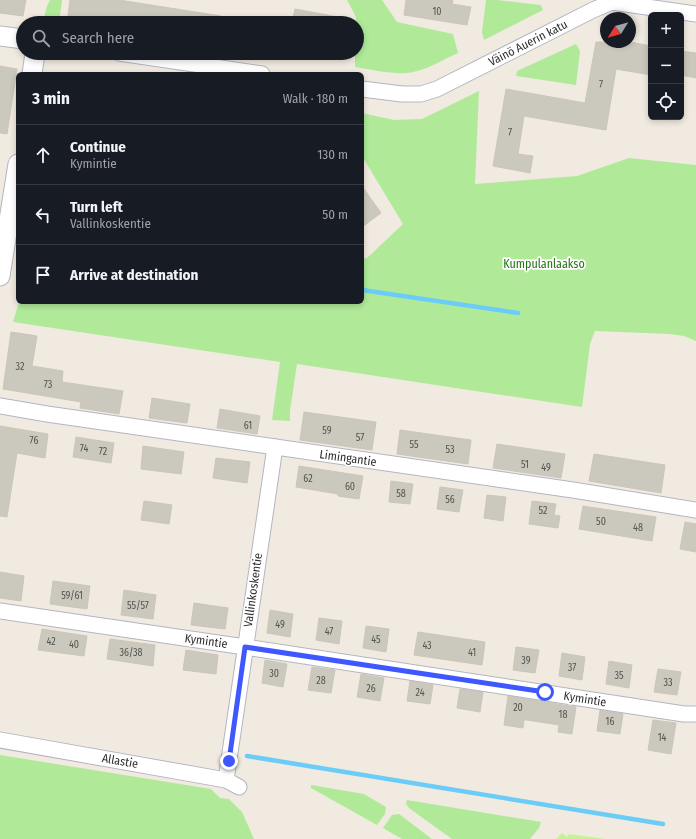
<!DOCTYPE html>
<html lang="en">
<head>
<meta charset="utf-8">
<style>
  body { margin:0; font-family:"Fira Sans Condensed",sans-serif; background:#242831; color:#f1f3f6 }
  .controls { position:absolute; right:12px; top:12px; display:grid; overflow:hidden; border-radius:6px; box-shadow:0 2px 6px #0003 }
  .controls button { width:36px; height:36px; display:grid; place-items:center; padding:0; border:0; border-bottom:1px solid #363941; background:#171b24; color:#f1f3f6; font:20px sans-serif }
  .compass { position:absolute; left:600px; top:12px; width:36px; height:36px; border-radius:50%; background:#171b24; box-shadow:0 2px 6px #0003; rotate:233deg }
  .stop { position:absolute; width:12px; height:12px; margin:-9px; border:3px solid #3e57ff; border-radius:50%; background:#fff }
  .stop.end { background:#3e57ff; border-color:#fff; box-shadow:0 1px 4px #0008 }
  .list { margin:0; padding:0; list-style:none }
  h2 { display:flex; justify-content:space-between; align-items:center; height:52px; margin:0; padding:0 16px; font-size:17px }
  h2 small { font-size:13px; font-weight:400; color:#9ea1a6 }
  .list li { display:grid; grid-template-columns:26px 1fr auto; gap:12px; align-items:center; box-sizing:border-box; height:60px; padding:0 16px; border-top:1px solid #363941 }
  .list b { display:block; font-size:15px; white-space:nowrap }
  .list p { margin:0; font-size:13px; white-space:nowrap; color:#9ea1a6 }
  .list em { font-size:13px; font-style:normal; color:#9ea1a6 }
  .icon { flex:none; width:22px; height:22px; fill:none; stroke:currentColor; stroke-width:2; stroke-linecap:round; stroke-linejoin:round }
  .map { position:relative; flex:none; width:696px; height:839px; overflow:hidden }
  .search { position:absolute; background:#171b24; box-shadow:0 2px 6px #0003; left:16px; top:16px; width:348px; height:44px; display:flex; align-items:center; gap:10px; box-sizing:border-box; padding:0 14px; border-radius:22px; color:#9ea1a6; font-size:15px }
  .panel { position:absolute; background:#171b24; box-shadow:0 2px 6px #0003; left:16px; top:72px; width:348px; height:232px; border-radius:6px }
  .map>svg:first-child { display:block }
</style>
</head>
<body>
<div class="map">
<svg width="696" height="839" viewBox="0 0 696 839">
  <rect width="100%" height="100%" fill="#f0eae0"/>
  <g fill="#b0ea99">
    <polygon points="50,0 62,0 59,23 48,23 43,21 47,6"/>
    <path d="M347,0h35l15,22 56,12 5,19c-16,7 -33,18 -50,20 -18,1 -36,-3 -53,-6v-14h2l-1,-36z"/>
    <polygon points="486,0 497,0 541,5 543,10 484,40 482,32"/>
    <polygon points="576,44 580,51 576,85 516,76 517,71"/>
    <polygon points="479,91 475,184 577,176 629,158 696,165 696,341 684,336 670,334 595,331 590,344 582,407 297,364 290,411 290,421 272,420 280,362 13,322 19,302 362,302 362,259 367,258 403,224 362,156 362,113 394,120 422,119"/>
    <polygon points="0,755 211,789 220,798 229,799 242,812 254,839 0,839"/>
    <polygon points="311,785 364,794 386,807 385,814 377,825 311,788"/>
    <polygon points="407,800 541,822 539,828 530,839 452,839 409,808 406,804"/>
    <polygon points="399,814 432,839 402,839 383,828 392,815"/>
  </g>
  <polygon fill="#c5f294" points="562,833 567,837 569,834 605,839 556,839"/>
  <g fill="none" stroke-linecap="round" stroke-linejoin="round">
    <g stroke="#6cccf8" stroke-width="4.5">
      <polyline points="362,290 518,313"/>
      <polyline points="247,756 663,824"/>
    </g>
  </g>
  <g fill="#cbc8be" stroke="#ccc6b9">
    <polygon points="0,0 26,0 23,16 0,13"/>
    <polygon points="70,0 119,0 221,16 220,23 67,23"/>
    <polygon points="406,0 453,0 452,4 471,7 467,25 404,15"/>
    <polygon points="295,9 338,17 338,23 292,23"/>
    <polygon points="596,42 630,42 651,46 651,75 616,69 606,130 524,116 518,154 533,156 530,173 493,166 506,89 585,103"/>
    <polygon points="681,51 696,53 696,78 681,75"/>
    <polygon points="0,66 17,69 7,134 0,133"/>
    <polygon points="362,186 381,213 362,227"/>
    <polygon points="11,332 37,336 32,366 63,371 62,382 123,391 119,414 80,408 81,402 3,389"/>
    <polygon points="152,398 190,404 187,423 149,418"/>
    <polygon points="220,409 260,416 257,434 217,428"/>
    <polygon points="304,412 376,422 372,450 300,440"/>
    <polygon points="0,426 48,434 45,458 17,453 7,517 0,516"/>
    <polygon points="400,430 471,440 468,464 397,454"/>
    <polygon points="76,437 114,443 111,463 73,457"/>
    <polygon points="497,444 565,454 561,478 493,468"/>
    <polygon points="143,446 184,452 181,474 141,469"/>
    <polygon points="594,454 665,465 661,493 589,481"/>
    <polygon points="216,458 250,462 247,483 213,478"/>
    <polygon points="299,466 363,476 359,499 338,496 338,494 296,487"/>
    <polygon points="391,481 413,484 410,504 389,502"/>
    <polygon points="440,487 463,490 459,512 437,509"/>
    <polygon points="487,495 506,497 503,521 484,518"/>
    <polygon points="144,501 172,505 169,524 141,520"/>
    <polygon points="532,501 556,504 554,515 560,516 558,528 529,524"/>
    <polygon points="583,506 656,517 652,541 579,529"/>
    <polygon points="685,522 696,524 696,552 680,549"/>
    <polygon points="0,572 24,576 21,601 0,598"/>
    <polygon points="53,581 90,586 87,609 50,604"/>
    <polygon points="124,590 156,595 153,619 121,615"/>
    <polygon points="194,603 228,608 225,629 191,625"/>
    <polygon points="270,610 293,614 290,637 267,633"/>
    <polygon points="319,618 342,621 339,644 316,640"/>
    <polygon points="366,626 389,629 386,652 363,648"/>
    <polygon points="42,629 87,636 84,656 38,650"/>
    <polygon points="418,632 485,642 482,665 414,655"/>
    <polygon points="110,639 155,645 153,666 107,659"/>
    <polygon points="516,647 539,650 535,673 513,670"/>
    <polygon points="186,650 218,655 216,674 183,670"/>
    <polygon points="562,653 585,657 582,680 559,676"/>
    <polygon points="265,660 287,664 283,687 262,683"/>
    <polygon points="609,661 632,665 629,688 606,684"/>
    <polygon points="312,667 335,670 331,693 308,690"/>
    <polygon points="658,669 681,672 677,695 654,692"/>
    <polygon points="361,674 384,678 380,701 357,697"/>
    <polygon points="410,681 433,685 430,704 407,701"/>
    <polygon points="460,689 483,692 480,712 457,708"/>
    <polygon points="508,696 576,707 572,734 558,732 559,725 527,720 524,720 523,728 504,725"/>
    <polygon points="600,710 623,714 620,734 597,731"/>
    <polygon points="653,720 676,723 671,754 648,750"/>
  </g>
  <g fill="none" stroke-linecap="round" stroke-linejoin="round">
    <defs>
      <g id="minor">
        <polyline points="119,53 262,74"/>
        <polyline points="362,89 402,94 421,94 437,89 593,10 612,2 696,14"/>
        <polyline points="0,406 47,414 573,490 696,510"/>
        <polyline points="0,611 245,647 684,714 696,714"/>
        <polyline points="0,740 226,780 239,787"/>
        <polyline points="226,780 275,447"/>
      </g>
      <g id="tertiary">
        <polyline points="0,36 23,39"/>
        <polyline points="32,74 35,53"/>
        <polyline points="0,276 18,164"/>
      </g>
    </defs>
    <use href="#minor" stroke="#b4b5c2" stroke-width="17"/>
    <use href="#tertiary" stroke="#b4b5c2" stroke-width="21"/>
    <use href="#minor" stroke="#fff" stroke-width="15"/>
    <use href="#tertiary" stroke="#fff" stroke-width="19"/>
  </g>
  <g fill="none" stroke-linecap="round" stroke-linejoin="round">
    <polyline stroke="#3e57ff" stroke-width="5" points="229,761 245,647 545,692"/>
  </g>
  <g text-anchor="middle" stroke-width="3.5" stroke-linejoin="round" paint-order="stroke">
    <g font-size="10" fill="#555452">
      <text x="437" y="15">10</text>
      <text x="601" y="88">7</text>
      <text x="510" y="136">7</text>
      <text x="20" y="370">32</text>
      <text x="48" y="388">73</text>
      <text x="248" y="429">61</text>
      <text x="327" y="434">59</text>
      <text x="360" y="441">57</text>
      <text x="34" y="444">76</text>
      <text x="414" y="448">55</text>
      <text x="84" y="452">74</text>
      <text x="450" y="453">53</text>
      <text x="103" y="455">72</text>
      <text x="525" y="468">51</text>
      <text x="546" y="471">49</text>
      <text x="308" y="482">62</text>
      <text x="350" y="490">60</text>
      <text x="401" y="497">58</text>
      <text x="450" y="503">56</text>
      <text x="543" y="514">52</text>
      <text x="601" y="525">50</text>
      <text x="638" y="531">48</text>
      <text x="72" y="599">59/61</text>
      <text x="138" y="609">55/57</text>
      <text x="280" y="628">49</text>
      <text x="329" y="635">47</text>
      <text x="376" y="643">45</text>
      <text x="51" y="645">42</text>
      <text x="74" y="648">40</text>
      <text x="427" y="649">43</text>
      <text x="131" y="656">36/38</text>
      <text x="472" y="656">41</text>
      <text x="526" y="664">39</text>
      <text x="572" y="671">37</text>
      <text x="274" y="677">30</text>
      <text x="619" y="679">35</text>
      <text x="321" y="684">28</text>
      <text x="668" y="686">33</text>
      <text x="371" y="692">26</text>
      <text x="420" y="696">24</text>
      <text x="518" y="711">20</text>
      <text x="563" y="718">18</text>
      <text x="610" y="725">16</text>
      <text x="662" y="741">14</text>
    </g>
    <g font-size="12" fill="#2e2e2e" stroke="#fff">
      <text transform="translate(528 43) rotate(-27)" y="4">Väinö Auerin katu</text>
      <text transform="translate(348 458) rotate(8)" y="4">Limingantie</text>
      <text transform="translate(253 590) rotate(-82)" y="4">Vallinkoskentie</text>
      <text transform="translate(206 641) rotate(8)" y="4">Kymintie</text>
      <text transform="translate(585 699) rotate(9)" y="4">Kymintie</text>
      <text transform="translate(120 761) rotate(10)" y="4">Allastie</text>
    </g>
    <g font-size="12" fill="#247315" stroke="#fff">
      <text x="544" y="268">Kumpulanlaakso</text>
    </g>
  </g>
</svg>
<div class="controls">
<button>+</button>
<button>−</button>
<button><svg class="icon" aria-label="locate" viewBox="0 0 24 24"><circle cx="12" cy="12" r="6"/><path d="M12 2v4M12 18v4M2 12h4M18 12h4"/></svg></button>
</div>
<svg class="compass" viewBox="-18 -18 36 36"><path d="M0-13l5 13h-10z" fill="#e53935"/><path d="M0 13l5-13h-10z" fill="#9ea1a6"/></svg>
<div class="stop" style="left:545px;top:692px"></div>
<div class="stop end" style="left:229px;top:761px"></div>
<div class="search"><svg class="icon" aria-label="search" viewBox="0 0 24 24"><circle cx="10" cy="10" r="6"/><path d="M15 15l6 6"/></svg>Search here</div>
<section class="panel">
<h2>3 min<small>Walk · 180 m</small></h2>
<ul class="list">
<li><svg class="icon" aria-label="ahead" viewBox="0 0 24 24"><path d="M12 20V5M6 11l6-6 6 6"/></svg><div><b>Continue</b><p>Kymintie</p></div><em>130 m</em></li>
<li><svg class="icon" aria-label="left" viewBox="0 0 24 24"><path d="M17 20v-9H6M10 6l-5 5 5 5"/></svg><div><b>Turn left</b><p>Vallinkoskentie</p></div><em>50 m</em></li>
<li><svg class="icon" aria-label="arrive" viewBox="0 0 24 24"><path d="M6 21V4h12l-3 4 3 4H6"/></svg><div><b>Arrive at destination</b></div></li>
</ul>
</section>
</div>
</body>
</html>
